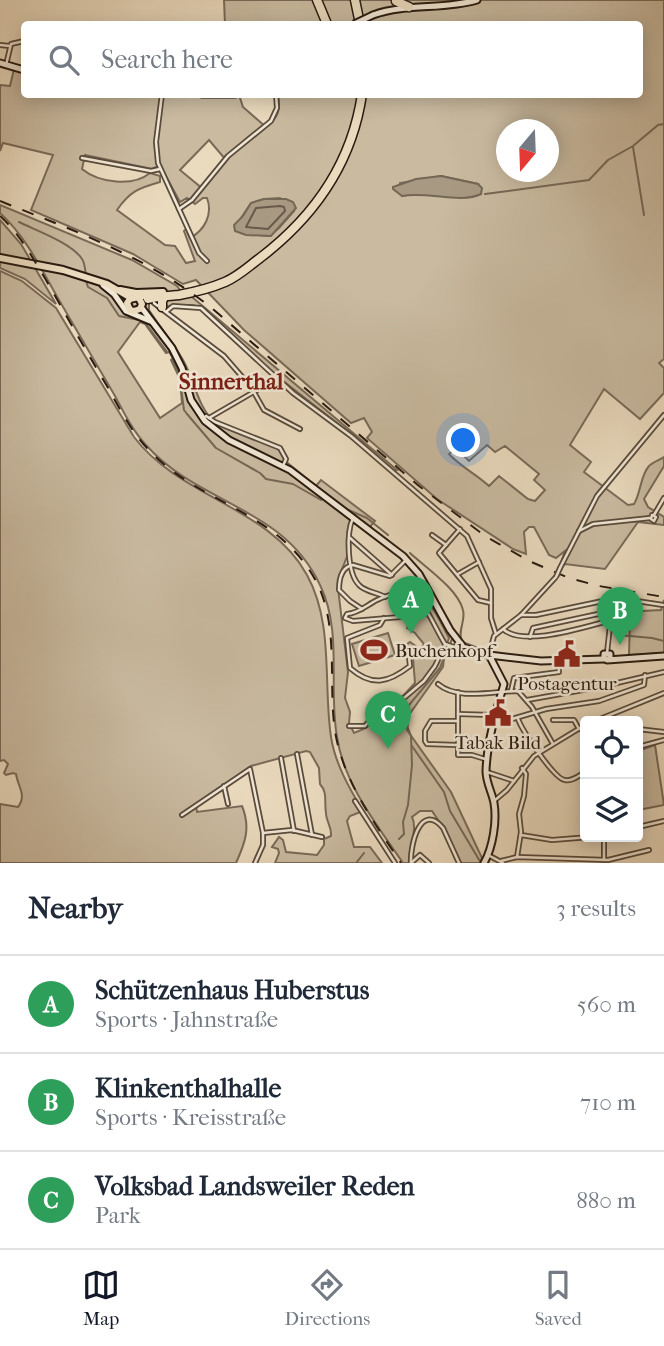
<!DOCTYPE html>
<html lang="en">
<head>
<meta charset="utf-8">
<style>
  body { margin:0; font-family:"IM FELL French Canon",serif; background:#f2f2f3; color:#1f2937 }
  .controls { position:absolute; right:21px; bottom:21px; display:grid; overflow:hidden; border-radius:7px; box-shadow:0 4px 18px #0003 }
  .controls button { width:63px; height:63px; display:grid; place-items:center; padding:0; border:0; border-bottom:2px solid #e0e1e3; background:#fff; color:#1f2937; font:35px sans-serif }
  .compass { position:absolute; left:496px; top:119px; width:63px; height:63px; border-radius:50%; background:#fff; box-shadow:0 4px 18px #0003; rotate:199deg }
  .you { position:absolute; left:464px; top:441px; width:24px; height:24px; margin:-18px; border:5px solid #fff; border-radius:50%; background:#1a73e8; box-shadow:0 0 0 10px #1a73e833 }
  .badge { display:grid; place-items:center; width:46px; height:46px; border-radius:50%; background:#111827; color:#fff; font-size:23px; font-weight:700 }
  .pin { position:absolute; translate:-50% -58px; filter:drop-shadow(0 2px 4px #0008) }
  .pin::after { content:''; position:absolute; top:37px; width:24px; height:21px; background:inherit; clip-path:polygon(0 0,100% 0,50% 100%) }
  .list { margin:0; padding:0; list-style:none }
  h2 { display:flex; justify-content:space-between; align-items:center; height:91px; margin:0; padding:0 28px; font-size:30px }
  h2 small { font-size:23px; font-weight:400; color:#747a83 }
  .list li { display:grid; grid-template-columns:46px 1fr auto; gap:21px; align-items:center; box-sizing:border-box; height:98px; padding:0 28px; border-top:2px solid #e0e1e3 }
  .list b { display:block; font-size:26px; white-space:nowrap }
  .list p { margin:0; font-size:23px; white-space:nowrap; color:#747a83 }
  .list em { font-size:23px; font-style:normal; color:#747a83 }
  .icon { flex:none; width:38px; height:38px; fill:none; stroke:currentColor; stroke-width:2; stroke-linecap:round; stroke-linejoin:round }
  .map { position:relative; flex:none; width:664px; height:863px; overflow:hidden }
  .search { position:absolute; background:#fff; box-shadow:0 4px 18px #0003; left:21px; right:21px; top:21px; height:77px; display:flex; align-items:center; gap:18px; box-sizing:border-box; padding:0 24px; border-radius:7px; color:#747a83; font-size:26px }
  .sheet { height:385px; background:#fff }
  nav { display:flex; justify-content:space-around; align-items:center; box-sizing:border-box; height:98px; border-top:2px solid #e0e1e3; background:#fff; font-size:19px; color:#747a83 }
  nav a { display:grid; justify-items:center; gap:4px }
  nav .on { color:#111827 }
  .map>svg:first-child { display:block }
</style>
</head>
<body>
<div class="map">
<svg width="664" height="863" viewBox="0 0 664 863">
  <rect width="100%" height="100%" fill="#eadabe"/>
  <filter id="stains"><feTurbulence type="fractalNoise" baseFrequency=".00286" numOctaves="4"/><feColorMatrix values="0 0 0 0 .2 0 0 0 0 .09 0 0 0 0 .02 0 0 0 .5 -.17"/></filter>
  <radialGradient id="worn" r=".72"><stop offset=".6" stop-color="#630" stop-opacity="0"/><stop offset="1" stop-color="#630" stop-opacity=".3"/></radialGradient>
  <g fill="#c9baa0" stroke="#796a58" stroke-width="2" fill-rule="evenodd">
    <path d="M224,0h440v359l-5,4 5,5v25l-24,26 -36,-30 -34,56 21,17 -7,10 44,33 6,-1c7,-11 6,-28 15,-38 3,-4 11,-6 15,-9v9l-20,33 4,8 16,10v8l-26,-3 -33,47 -40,-5 -4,5 -2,-1 6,-17 -9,7 -7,-3 -15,-28h-5l-5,5 2,22 -13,-5 -76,-50 -70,-61 5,-6 -8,-14 -13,5 -107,-93 -48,-50 -13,4 -50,-30 -102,-44 22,-55 -50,-12 -3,8v-66l10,1 5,-21 9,2v27l215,1 4,12 23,20c12,-9 15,-17 12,-32l362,-1v-70h-415zM506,130h42v42h-42zM209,140l17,20 -23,29 -23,-19zM85,155l67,14 8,-4 20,37 7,-4 8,6 8,-6h4c6,16 -2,32 -17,40l-4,-9 -2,2 11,30 -9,2 -11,-17 -10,-1 -48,-35c13,-19 22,-22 43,-28v-6l-10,-3c-17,14 -51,10 -68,-4zM441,176l37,8 -7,13 -53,-4 -16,3 -2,-13zM280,198l14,13 -15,17 -10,8 -28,-3v-15l10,-15 13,-4zM487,445l8,7 10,-6 34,28 -5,6 11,10 -10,11 -7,-2 -29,-23 -10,10c-13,-12 -28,-19 -40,-32l7,-6 13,13z"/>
    <path d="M0,205l132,55 45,26 8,11h7l205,173 -4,1 -37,-33 -83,-65 -70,-65 -11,-3 -24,1 -16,-5 -3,2v7c11,17 24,33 34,50 12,21 14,46 32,63l61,24 7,7 1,6 32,26 5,-6 54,41 -5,6 -20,-15 -3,3 3,5 -2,34 -9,23 -1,11 10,84 -3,26 5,14 -1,11 5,10 12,-5 9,-11 27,-14v-6l13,-14 -2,-25 -6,-14 3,-2 10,7 4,-5 -9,-11 -8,-5 6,-15 7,-1 6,-6 -6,-7 -20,-10 -3,-6c27,-1 41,35 52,55l-4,11 -2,18 -34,48 -2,15 44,62 31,66 -2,5h-19l-8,-13 -5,-15 -16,-24h-12l-8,6c6,11 -3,32 -3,46h-6c-26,-38 -59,-79 -66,-126 -9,-50 6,-105 -17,-152 -37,-79 -121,-80 -174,-140 -13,-14 -22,-32 -31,-49 -19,-32 -37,-64 -56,-96 -18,-31 -32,-62 -59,-87zM140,322l5,2 21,29 3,-1 4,6 -2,2 9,19 2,24 -22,15 -42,-66z"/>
    <polygon points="0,220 21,244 56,304 25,279 0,268"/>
    <path d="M0,271l22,10 34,27 78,129c46,61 136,70 173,138 27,49 16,109 24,162 4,26 18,51 32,74l-13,5 -3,5 7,26h16l12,16h-107l4,-10 -1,-4 -6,-2 7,-10 4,3 3,12 31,3 7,-10v-6l7,-3c1,-9 -5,-15 -5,-23 -2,-11 2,-20 -6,-29l-1,-16 -9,-16 -4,-1 -55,15 -55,40 1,6 45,-6c9,22 3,37 -6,57h-236v-59l18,3c9,-12 0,-20 -2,-33l-3,-1 -7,2 -2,-2 4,-9 -4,-4 -4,1z"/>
    <polygon points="664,600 664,653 629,655 630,617 642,611 661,610"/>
    <polygon points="388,633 395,655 359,666 352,644"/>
    <polygon points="655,745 664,805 638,810 638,751"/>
  </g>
  <g fill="#a89983" stroke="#756755" stroke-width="2">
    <path d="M441,176l37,8 4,4 -1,6c-20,10 -55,-3 -79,2l-9,-7v-2l23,-8z"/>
    <polygon points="264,199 286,199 293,202 296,208 271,236 246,235 235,231 234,225 243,216 251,203"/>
  </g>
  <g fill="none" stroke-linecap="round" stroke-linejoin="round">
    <polygon stroke="#685a4a" stroke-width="2" points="280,206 284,207 285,211 268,229 246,227 256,208"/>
    <g stroke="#756755" stroke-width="2">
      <polyline points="633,147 644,215"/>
      <polyline points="485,194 589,180 608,160 633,146 658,125 664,124"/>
      <path d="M19,222c16,8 53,21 63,37 3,4 3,11 4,16"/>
      <polyline points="86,281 88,287 107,298 119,316 144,321 167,352"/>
      <polyline points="172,360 179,373 184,410 187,414 216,448 260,473 266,479 293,484 321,500"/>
      <polyline points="344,508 367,518 388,535"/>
      <path d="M410,553c15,14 48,36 53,57 3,11 -6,21 -1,32l22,8"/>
      <polyline points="619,635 652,638 664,641"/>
      <polyline points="412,746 444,792 450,811 481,863"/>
      <polyline points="399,839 404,834 403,822 408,805 412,765 411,736 406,723 407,713 409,705 440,668 452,639"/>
      <polyline points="356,863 364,853"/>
    </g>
    <defs>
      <g id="street">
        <polyline points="0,45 10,46"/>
        <polyline points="6,65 11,44 24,41"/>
        <polyline points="162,94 156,142 158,163 199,253 207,261"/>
        <polyline points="82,158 151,171 160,169"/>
        <polyline points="179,209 192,200 228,156 271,121 277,108 276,94"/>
        <polyline points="154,303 224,356 251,387 264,410 300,429"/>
        <polyline points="167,311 173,306 201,308 293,393 351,436 467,536 491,589 491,618 496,634"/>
        <polyline points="206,416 215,422 280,448 286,459 283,466"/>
        <polyline points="209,418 276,379"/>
        <polygon points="652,515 656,517 654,521 651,519"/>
        <polyline points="654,515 664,498"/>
        <path d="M353,518c-7,15 -6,55 6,67 6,7 18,7 26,12"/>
        <polyline points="460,529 439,553 478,600 491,603"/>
        <polyline points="579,531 593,524 650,518"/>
        <polyline points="432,535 446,545"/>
        <polyline points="350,538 392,575"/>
        <polyline points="560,568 597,496 664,415"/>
        <polyline points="458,574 479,562"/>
        <path d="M362,609l-12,-8 -11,-11c0,-11 2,-23 14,-25l37,11 16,-16"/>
        <polyline points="521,615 536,615 617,598 663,605"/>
        <path d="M400,617l-47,4 -8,-3 2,-4c12,-1 20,-9 30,-14 44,-21 50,15 68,44l9,3 6,-3"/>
        <path d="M384,618l-4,7 -33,13 3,30c22,19 38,15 60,-2l-1,-9 -6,-6"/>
        <path d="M503,629c20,19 84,-3 109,-9"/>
        <polyline points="530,637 533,628 612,611"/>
        <polyline points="607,653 613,598"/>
        <polyline points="489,655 494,636 521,615 555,578"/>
        <path d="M438,684c20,17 56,7 80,7l14,16 21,37"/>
        <polyline points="511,691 514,678 559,672 558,662"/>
        <polyline points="458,692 458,755 472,755 485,759"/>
        <polyline points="527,700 600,687 664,672"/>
        <polyline points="458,714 492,715 512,719 546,709 599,701 644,685 645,675"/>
        <path d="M518,719c4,11 36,60 47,61 7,2 15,-5 20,-8"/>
        <polyline points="553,720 574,720 579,729"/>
        <polyline points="595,721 664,693"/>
        <polyline points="349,726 365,726 376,713 404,698 424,681 435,666 445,645"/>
        <polyline points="638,729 664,732"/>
        <polyline points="457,745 427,744 425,741 425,731 431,721 457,721"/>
        <polyline points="638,747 664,740"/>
        <polyline points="297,754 312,835"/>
        <polyline points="281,758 294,831"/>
        <polyline points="487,772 514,781"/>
        <polyline points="224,786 228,804"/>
        <polyline points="355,801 395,863"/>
        <polyline points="494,801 507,790 534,756 585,725"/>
        <polyline points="182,815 250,769 263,833 263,845 255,863"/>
        <polyline points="638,827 664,821"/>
        <polyline points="263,833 292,830 322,837"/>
        <polyline points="521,835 552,840 590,837"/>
        <polyline points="604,837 604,860"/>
        <polyline points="488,855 503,863"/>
        <polyline points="517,857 521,832 519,814 524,796 526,774 522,768"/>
        <polyline points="501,861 517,857 608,860 649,850"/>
        <path d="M411,863c-1,-17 9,-62 32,-35l16,35"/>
        <polyline points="411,863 420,855 429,863"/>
      </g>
      <g id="secondary">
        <path d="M373,15c34,-12 70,-5 104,-15"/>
        <polyline points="0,63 24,70"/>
        <polyline points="202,94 235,94"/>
        <polyline points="103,285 114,294 126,311 150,321"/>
        <polyline points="141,307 172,348 182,368 191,400 205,421 229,440 290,470 403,556 419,574 450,630 464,648 489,655 541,661 604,659"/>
        <polyline points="610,659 610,654 604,654 604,658 607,660 664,656"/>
        <path d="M484,863c9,-16 13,-42 10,-60 -2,-11 -8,-20 -8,-32 1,-29 10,-60 18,-87l-15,-29"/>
      </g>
      <g id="primary">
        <polyline points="0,258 63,270 107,284 131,298"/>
        <polyline points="120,290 136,293 163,292"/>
        <polyline points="139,298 142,304 140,309 134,311 130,310 127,303 130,299 151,294"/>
      </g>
      <g id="highway">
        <polyline points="317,0 327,24"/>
        <polyline points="355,0 360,24"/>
        <polyline points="396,1 409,7"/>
        <path d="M148,299c10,-3 21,-3 31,-4 16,-3 32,-7 46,-13 14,-6 24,-16 35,-24 55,-42 92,-95 102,-164"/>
        <polyline points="162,307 162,301 165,296"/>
      </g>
    </defs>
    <use href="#street" stroke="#594b3c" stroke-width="6"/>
    <use href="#secondary" stroke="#291b10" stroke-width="9"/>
    <use href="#primary" stroke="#291b10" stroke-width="10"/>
    <use href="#highway" stroke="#291b10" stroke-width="11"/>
    <use href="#street" stroke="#f1e7d5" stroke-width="2.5"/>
    <use href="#secondary" stroke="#f1e7d5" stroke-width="5"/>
    <use href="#primary" stroke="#eadabe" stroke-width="6"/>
    <use href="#highway" stroke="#eadabe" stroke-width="8"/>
    <g stroke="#291b10" stroke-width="2" stroke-dasharray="12 12" stroke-linecap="butt">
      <path d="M0,201c75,30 150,57 214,109l205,176 66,50 44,25 40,17 30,8 65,11"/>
      <path d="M0,216c20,18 32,41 46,64 20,35 40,71 61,106 12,21 23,44 40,62 51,57 134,62 171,137 21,45 10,99 17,146 8,50 39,91 66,132"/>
    </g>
    <defs>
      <polyline id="street-bridge" points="556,577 560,568"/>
      <polyline id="secondary-bridge" points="354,24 373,15"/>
    </defs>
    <use href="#street-bridge" stroke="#594b3c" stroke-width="6" stroke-linecap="butt"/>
    <use href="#secondary-bridge" stroke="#291b10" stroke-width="9" stroke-linecap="butt"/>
    <use href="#street-bridge" stroke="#f1e7d5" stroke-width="2.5"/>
    <use href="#secondary-bridge" stroke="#f1e7d5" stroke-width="5"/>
  </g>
  <defs>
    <symbol id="stadium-bare" viewBox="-9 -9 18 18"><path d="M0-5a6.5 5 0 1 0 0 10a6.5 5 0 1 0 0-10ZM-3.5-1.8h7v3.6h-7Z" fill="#8f2418" stroke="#f1e7d5" stroke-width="2.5" paint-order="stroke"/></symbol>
    <symbol id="civic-bare" viewBox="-9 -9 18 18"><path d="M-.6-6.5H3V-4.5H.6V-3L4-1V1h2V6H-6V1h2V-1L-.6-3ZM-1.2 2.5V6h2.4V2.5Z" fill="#8f2418" stroke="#f1e7d5" stroke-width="2.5" paint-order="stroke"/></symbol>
  </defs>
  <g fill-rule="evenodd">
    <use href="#stadium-bare" x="355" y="631" width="38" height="38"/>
    <use href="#civic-bare" x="548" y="635" width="38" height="38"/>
    <use href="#civic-bare" x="479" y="694" width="38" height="38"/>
  </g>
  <g text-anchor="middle" stroke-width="5" stroke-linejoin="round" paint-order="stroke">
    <g font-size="19" fill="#291b10" stroke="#f1e7d5">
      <text x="395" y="657" text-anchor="start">Buchenkopf</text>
      <text x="567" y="690">Postagentur</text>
      <text x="498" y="749">Tabak Bild</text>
    </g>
    <g font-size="23" font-weight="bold" fill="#7a1f14" stroke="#f1e7d5">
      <text x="231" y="389">Sinnerthal</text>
    </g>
  </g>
  <rect width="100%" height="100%" filter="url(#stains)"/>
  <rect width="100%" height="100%" fill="url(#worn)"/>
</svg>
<div class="controls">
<button><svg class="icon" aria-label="locate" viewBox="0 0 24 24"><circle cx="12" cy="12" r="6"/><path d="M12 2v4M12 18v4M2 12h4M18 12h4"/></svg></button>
<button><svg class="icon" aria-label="layers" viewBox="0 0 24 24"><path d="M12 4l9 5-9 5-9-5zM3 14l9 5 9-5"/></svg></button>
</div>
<svg class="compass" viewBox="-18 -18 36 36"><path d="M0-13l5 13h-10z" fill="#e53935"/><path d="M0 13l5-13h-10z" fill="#747a83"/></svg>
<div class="you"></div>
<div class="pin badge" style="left:411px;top:634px;background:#2e9e5b">A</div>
<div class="pin badge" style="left:620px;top:645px;background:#2e9e5b">B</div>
<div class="pin badge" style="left:388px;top:749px;background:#2e9e5b">C</div>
<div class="search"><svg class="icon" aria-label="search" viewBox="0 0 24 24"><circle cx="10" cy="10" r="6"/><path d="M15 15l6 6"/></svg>Search here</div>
</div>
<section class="sheet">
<h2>Nearby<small>3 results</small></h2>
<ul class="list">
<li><span class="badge" style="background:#2e9e5b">A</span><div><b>Schützenhaus Huberstus</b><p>Sports · Jahnstraße</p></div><em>560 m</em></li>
<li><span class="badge" style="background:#2e9e5b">B</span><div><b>Klinkenthalhalle</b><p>Sports · Kreisstraße</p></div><em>710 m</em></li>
<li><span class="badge" style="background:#2e9e5b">C</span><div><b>Volksbad Landsweiler Reden</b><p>Park</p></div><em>880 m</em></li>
</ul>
</section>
<nav>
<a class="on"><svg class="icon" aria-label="map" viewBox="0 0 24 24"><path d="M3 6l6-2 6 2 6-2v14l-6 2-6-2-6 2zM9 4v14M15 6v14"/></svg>Map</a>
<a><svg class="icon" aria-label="directions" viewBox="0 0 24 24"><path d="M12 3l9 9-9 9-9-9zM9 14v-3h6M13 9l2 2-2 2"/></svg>Directions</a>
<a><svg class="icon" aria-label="saved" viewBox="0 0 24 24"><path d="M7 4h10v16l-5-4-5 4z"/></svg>Saved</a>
</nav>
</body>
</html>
